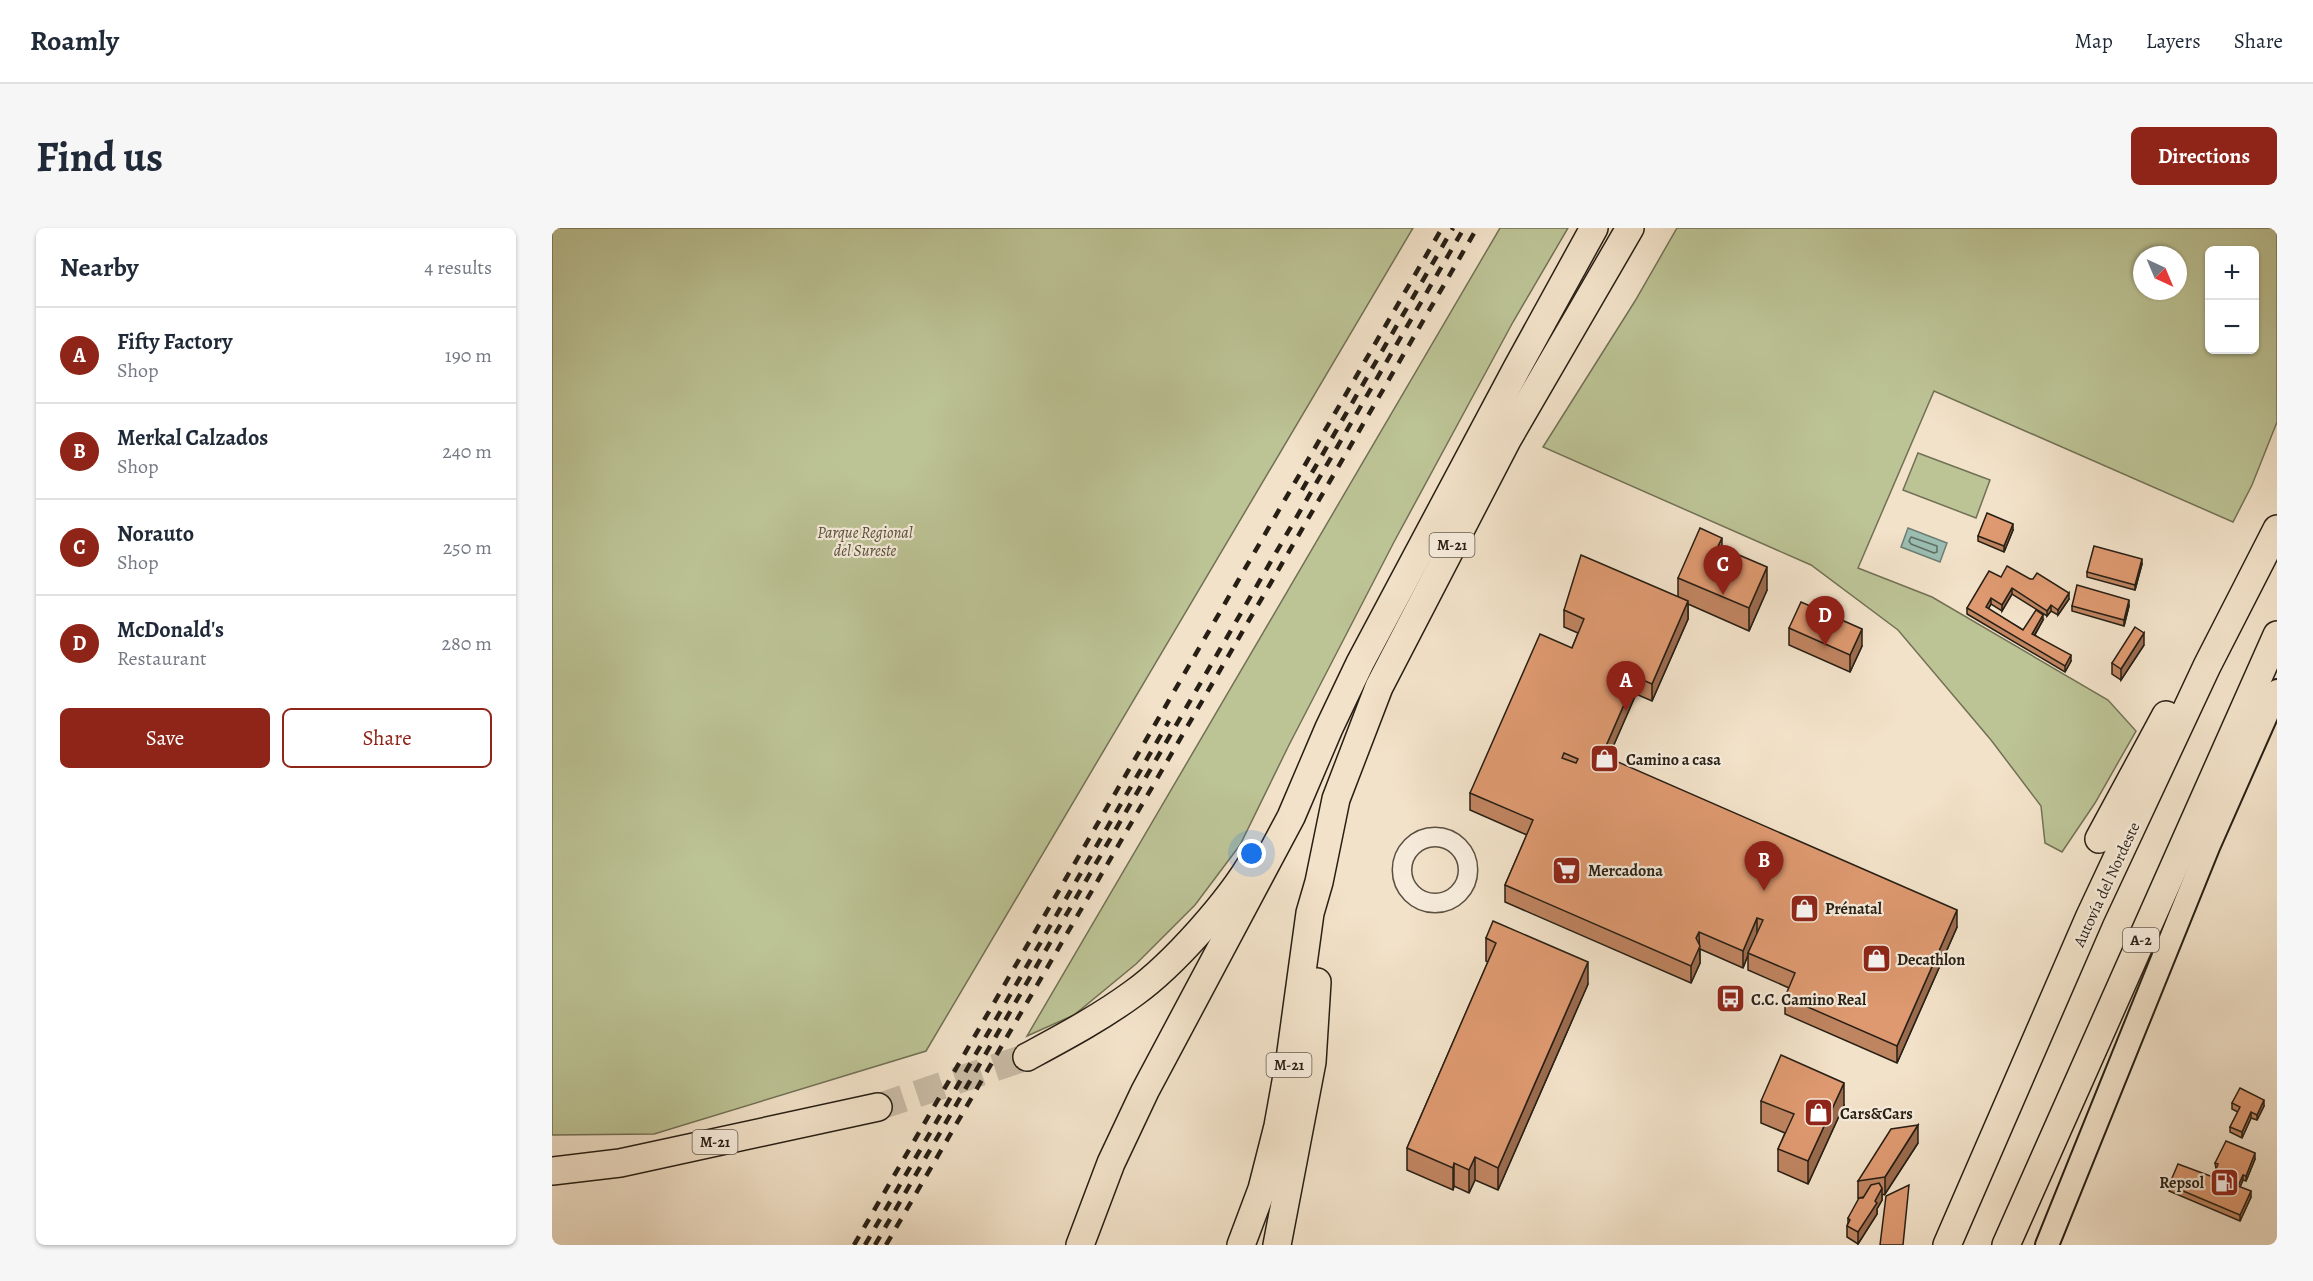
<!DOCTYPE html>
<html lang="en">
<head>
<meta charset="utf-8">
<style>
  body { margin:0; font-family:Alegreya,serif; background:#f6f6f7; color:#1f2937 }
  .controls { position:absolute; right:18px; top:18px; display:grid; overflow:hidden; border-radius:9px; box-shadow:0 2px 4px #0004 }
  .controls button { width:54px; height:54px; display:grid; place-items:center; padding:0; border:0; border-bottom:2px solid #e0e1e3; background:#fff; color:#1f2937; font:30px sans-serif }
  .compass { position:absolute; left:1581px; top:18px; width:54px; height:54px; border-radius:50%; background:#fff; box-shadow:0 2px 4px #0004; rotate:136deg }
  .you { position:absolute; left:700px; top:626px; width:21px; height:21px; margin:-15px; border:4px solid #fff; border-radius:50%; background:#1a73e8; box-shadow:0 0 0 9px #1a73e833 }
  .badge { display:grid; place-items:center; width:39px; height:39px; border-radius:50%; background:#8f2418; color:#fff; font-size:20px; font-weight:700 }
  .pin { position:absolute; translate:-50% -50px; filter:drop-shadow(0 2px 3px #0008) }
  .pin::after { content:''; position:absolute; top:32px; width:21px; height:18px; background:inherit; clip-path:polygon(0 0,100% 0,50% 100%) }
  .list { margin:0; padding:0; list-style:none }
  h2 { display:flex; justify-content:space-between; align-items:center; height:78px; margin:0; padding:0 24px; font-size:26px }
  h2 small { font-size:20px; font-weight:400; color:#747a83 }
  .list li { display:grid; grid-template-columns:39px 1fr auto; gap:18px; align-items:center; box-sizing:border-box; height:96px; padding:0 24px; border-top:2px solid #e0e1e3 }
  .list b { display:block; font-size:22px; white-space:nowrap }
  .list p { margin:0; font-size:20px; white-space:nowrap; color:#747a83 }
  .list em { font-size:20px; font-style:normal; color:#747a83 }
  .actions { display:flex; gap:12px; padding:18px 24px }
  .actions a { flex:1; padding:14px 0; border:2px solid #8f2418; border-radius:9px; text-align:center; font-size:21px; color:#8f2418 }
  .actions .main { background:#8f2418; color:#fff }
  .map { position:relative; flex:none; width:1725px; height:1017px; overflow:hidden; border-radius:9px }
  header { display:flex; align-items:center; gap:36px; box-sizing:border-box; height:84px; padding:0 30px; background:#fff; border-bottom:2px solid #e0e1e3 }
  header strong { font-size:28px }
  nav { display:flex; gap:33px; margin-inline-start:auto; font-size:21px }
  .intro { display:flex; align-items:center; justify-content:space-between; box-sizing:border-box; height:144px; padding:0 36px }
  h1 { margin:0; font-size:42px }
  .button { padding:15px 27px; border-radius:9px; background:#8f2418; color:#fff; font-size:21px; font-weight:700 }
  main { display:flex; gap:36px; padding:0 36px }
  aside { flex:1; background:#fff; border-radius:9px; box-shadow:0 2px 4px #0004 }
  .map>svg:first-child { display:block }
</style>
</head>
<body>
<header>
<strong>Roamly</strong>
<nav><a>Map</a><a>Layers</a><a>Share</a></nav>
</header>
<div class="intro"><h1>Find us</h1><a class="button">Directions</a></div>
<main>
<aside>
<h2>Nearby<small>4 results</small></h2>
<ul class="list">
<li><span class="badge">A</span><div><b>Fifty Factory</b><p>Shop</p></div><em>190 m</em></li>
<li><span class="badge">B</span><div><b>Merkal Calzados</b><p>Shop</p></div><em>240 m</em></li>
<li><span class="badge">C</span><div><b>Norauto</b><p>Shop</p></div><em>250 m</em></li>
<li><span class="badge">D</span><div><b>McDonald's</b><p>Restaurant</p></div><em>280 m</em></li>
</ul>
<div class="actions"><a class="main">Save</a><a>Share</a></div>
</aside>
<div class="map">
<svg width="1725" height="1017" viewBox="0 0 1725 1017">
  <rect width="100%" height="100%" fill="#f2e2c9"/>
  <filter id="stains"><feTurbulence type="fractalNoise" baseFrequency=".00333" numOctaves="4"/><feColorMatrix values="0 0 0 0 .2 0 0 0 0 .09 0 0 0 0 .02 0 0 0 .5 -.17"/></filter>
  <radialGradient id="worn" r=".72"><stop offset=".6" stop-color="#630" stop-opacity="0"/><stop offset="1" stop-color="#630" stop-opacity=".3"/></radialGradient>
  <g fill="#bcc395" stroke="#727155" stroke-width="1.5" fill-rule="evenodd">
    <polygon points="0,0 861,0 374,823 102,906 0,907"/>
    <polygon points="948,0 1016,0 961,94 842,314 737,517 688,617 643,677 584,736 522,787 475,808"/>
    <path d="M1125,0h600v194l-25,63 -19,37 -299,-131 -76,177 74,29 176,103 28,31 -41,72 -33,49 -17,-9 -4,-37 -50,-66 -93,-110 -87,-65 -268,-118 92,-146zM1702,22v100h-44v-100zM1590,27h36v36h-36z"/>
    <polygon points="1366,225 1438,252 1424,290 1351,262"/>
  </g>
  <polygon fill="#9bbeb3" stroke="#6d7e74" stroke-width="1.5" points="1356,300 1395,315 1388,334 1349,319"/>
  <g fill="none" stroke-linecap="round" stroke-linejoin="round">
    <polygon stroke="#616e64" stroke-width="1.5" points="1359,309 1385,318 1385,324 1382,325 1359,316 1357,313"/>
    <polyline stroke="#c9bba5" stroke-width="27" stroke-dasharray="27 14" stroke-linecap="butt" points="326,879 475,829"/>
    <defs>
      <circle id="minor" cx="883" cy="642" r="33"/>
      <polyline id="major" points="1495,1017 1656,619 1725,463"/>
      <g id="highway">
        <polyline points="1547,611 1614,487"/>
        <path d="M475,829c37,-20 73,-39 107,-64 39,-28 96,-92 120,-134"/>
        <polyline points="0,943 68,935 326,879"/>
        <polyline points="528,1017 559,935 593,863 739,589 777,500 808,435 965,140 1042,0"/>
        <polyline points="689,1017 710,961 726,898 738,831 758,685 767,654 784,571 827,459 955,212 1078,0"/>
        <polyline points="725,1017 760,834 765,754"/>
        <polyline points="1395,1017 1538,688 1655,438 1725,301"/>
        <polyline points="1454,1017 1725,407"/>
      </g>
    </defs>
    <use href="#minor" stroke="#5a5042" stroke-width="21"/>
    <use href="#major" stroke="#271f15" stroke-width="26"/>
    <use href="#highway" stroke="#271f15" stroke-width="30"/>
    <use href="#minor" stroke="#f7ecdc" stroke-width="18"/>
    <use href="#major" stroke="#f2e2c9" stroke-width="22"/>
    <use href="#highway" stroke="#f2e2c9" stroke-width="27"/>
    <g stroke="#271f15" stroke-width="4.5" stroke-dasharray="10 10" stroke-linecap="butt">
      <polyline points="750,262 901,0"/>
      <polyline points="302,1017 890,0"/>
      <polyline points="313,1017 617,493"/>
      <polyline points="323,1017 912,0"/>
      <polyline points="334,1017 925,0"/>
    </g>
  </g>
  <g fill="#bf8460" stroke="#271f15" stroke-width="1.5">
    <polygon points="1461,302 1452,324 1426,313 1426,308"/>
    <polygon points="1170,320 1215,362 1197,403 1136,376 1136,391 1100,473 1084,466 1056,530 1405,699 1345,835 1233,786 1233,769 1237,760 1196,742 1196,727 1191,740 1148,721 1148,735 1139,755 953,674 953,657 975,607 918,582 918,565 1020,420 1026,405 1012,399 1012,382 1126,369 1126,350"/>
    <polygon points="1590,336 1583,362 1535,349 1535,344"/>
    <polygon points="1449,349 1478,351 1517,371 1506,387 1499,383 1495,388 1460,366 1450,383 1439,376 1436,381 1471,402 1491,392 1483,407 1519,433 1513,444 1415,386 1415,380"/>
    <polygon points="1520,378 1577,378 1572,398 1520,383"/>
    <polygon points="1237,400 1310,418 1298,444 1237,417"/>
    <polygon points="1592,417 1569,452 1560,446 1560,435"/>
    <polygon points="934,710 1036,756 946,962 923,952 917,965 902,958 901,962 855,942 855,920 936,734 934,733"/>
    <polygon points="1209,873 1292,877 1256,956 1226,943 1226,921 1233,905 1209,895"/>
    <polygon points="1680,875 1712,878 1705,892 1699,890 1690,910 1678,904 1678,899 1686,884 1680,881"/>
    <polygon points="1366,915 1333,966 1330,967 1330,972 1325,981 1325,986 1306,1016 1295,1009 1295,998 1296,995 1296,990 1312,969 1306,970 1306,953"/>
    <polygon points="1703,931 1694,953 1691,952 1688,959 1699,969 1688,993 1617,963 1617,957 1661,949 1664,941 1663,935"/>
  </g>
  <g fill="#9b6b4e" stroke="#271f15" stroke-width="1.5">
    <polygon points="1461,296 1461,302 1452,324 1452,318"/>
    <polygon points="1170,310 1170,333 1166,318"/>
    <polygon points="1590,331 1590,336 1583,362 1583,357"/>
    <polygon points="1215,339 1215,362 1197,403 1197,380"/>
    <polygon points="1460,360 1460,366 1450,383 1450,377"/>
    <polygon points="1517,365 1517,371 1506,387 1506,382"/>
    <polygon points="1439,370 1439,376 1434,385 1434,379"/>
    <polygon points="1577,372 1577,378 1572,398 1572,392"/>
    <polygon points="1136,373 1136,391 1100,473 1100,456"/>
    <polygon points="1499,377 1499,383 1495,388 1495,383"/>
    <polygon points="1491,387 1491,392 1480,411 1480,406"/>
    <polygon points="1310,401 1310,418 1298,444 1298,427"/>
    <polygon points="1592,405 1592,417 1569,452 1569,441"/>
    <polygon points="1519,427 1519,433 1513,444 1513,438"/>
    <polygon points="1084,449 1084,466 1050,544 1050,527"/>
    <polygon points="1405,682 1405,699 1345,835 1345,818"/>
    <polygon points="1205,690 1205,707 1196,725 1196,727 1191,740 1191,723"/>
    <polygon points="1147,704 1148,735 1139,755 1139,738 1144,710"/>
    <polygon points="1036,734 1036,756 946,962 946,940"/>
    <polygon points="1292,855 1292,877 1256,956 1256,933"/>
    <polygon points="1712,872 1712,878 1705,892 1705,887"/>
    <polygon points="1699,884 1699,890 1690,910 1690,904"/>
    <polygon points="1366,897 1366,915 1333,966 1333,949"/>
    <polygon points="1703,925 1703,931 1694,953 1694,948"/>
    <polygon points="923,929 923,952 917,965 917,942"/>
    <polygon points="902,935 902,958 901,962 901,940"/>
    <polygon points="1691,947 1691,952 1686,963 1686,958"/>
    <polygon points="1330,960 1330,972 1325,981 1325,986 1306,1016 1306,1004"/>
    <polygon points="1699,963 1699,969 1688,993 1688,987"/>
  </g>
  <g fill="#de9970" stroke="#271f15" stroke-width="1.5" fill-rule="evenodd">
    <polygon points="1435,285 1461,296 1452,318 1426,308"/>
    <polygon points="1148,300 1170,310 1166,318 1215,339 1197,380 1126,350"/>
    <polygon points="1542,318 1590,331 1583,357 1535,344"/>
    <path d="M1029,327l107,46 -36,83 -16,-7 -34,78 355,155 -60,136 -112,-49 10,-24 -47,-20 15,-33 -6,-2 -14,33 -44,-19 -3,6 4,8 -9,20 -186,-81 28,-65 -63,-27 70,-159 32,14 12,-29 -20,-9zM1012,525l14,6 -2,4 -14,-5z"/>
    <polygon points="1455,338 1478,351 1481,351 1485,345 1517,365 1506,382 1499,377 1495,383 1460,360 1450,377 1439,370 1434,379 1471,402 1484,382 1491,387 1480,406 1519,427 1513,438 1415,380 1437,343 1449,349"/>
    <polygon points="1525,357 1577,372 1572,392 1520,378"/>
    <polygon points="1249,374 1310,401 1298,427 1237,400"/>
    <polygon points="1583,399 1592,405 1569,441 1560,435"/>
    <polygon points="941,693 1036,734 946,940 923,929 917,942 902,935 901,940 855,920 944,715 934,710"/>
    <polygon points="1229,827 1292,855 1256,933 1226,921 1242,886 1209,873"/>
    <polygon points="1688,860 1712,872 1705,887 1699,884 1690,904 1678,899 1688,879 1680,875"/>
    <polygon points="1366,897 1333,949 1306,953 1339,901"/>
    <polygon points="1674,913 1703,925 1694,948 1691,947 1686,958 1699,963 1688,987 1617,957 1626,936 1661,949 1666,936 1663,935"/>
    <polygon points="1327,955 1330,960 1323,973 1325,975 1306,1004 1295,998 1298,992 1296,990 1307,970 1311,970 1319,957"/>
    <polygon points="1357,957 1351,1017 1328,1017 1334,968"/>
  </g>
  <defs>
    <symbol id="shop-square" viewBox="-11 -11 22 22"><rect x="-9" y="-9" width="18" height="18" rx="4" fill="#8f2418" stroke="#f7ecdc"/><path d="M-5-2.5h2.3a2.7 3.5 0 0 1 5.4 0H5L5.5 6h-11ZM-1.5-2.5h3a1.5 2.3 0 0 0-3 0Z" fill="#fff"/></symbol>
    <symbol id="supermarket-square" viewBox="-11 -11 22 22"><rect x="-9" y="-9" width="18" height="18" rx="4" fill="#8f2418" stroke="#f7ecdc"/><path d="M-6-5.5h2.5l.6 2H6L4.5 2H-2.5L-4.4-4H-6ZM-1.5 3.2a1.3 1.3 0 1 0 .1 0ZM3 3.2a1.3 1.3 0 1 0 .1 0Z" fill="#fff"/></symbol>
    <symbol id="bus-square" viewBox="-11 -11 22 22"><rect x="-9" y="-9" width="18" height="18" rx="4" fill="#8f2418" stroke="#f7ecdc"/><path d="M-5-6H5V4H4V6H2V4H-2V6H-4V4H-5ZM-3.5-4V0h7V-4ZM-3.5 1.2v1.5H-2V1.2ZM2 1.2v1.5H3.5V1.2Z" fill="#fff"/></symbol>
    <symbol id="fuel-square" viewBox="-11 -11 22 22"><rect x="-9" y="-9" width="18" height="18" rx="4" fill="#8f2418" stroke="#f7ecdc"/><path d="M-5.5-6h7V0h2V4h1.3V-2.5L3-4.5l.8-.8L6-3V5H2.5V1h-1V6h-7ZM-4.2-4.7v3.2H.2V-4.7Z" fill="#fff"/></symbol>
  </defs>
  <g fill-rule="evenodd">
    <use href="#shop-square" x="1036" y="514" width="33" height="33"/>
    <use href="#supermarket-square" x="998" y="626" width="33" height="33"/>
    <use href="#shop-square" x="1236" y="664" width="33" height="33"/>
    <use href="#shop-square" x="1308" y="714" width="33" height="33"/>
    <use href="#bus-square" x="1162" y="754" width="33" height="33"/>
    <use href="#shop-square" x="1250" y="868" width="33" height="33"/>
    <use href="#fuel-square" x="1656" y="938" width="33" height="33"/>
  </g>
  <g text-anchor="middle" stroke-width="4.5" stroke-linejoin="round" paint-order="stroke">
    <g fill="#f7ecdc" stroke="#655c51" stroke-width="1.5">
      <rect x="877.5" y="305" width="45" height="24" rx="4.5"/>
      <rect x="1571" y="700" width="36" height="24" rx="4.5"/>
      <rect x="714.5" y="825" width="45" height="24" rx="4.5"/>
      <rect x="140.5" y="902" width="45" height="24" rx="4.5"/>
    </g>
    <g font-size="15" font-weight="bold" fill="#271f15">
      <text x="900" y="322">M-21</text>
      <text x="1589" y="717">A-2</text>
      <text x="737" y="842">M-21</text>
      <text x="163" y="919">M-21</text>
    </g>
    <g font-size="16" font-style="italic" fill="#54503b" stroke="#f7ecdc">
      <text x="313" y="310">Parque Regional<tspan x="313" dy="18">del Sureste</tspan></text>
    </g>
    <g font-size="16" font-weight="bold" fill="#271f15" stroke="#f7ecdc" text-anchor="start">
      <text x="1074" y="537">Camino a casa</text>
      <text x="1036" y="648">Mercadona</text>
      <text x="1273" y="686">Prénatal</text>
      <text x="1345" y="737">Decathlon</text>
      <text x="1199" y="777">C.C. Camino Real</text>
      <text x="1288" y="891">Cars&amp;Cars</text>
      <text x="1652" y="960" text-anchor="end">Repsol</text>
    </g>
    <g font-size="16" fill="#271f15" stroke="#f7ecdc">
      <text transform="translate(1554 656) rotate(-65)" y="6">Autovía del Nordeste</text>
    </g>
  </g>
  <rect width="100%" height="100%" filter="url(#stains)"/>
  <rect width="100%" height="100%" fill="url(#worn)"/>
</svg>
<div class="controls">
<button>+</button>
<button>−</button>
</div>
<svg class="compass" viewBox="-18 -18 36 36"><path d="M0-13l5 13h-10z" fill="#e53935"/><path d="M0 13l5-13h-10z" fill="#747a83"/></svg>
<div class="you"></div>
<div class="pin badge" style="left:1074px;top:483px">A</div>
<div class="pin badge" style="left:1212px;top:663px">B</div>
<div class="pin badge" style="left:1171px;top:367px">C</div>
<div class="pin badge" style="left:1273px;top:418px">D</div>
</div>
</main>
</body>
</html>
